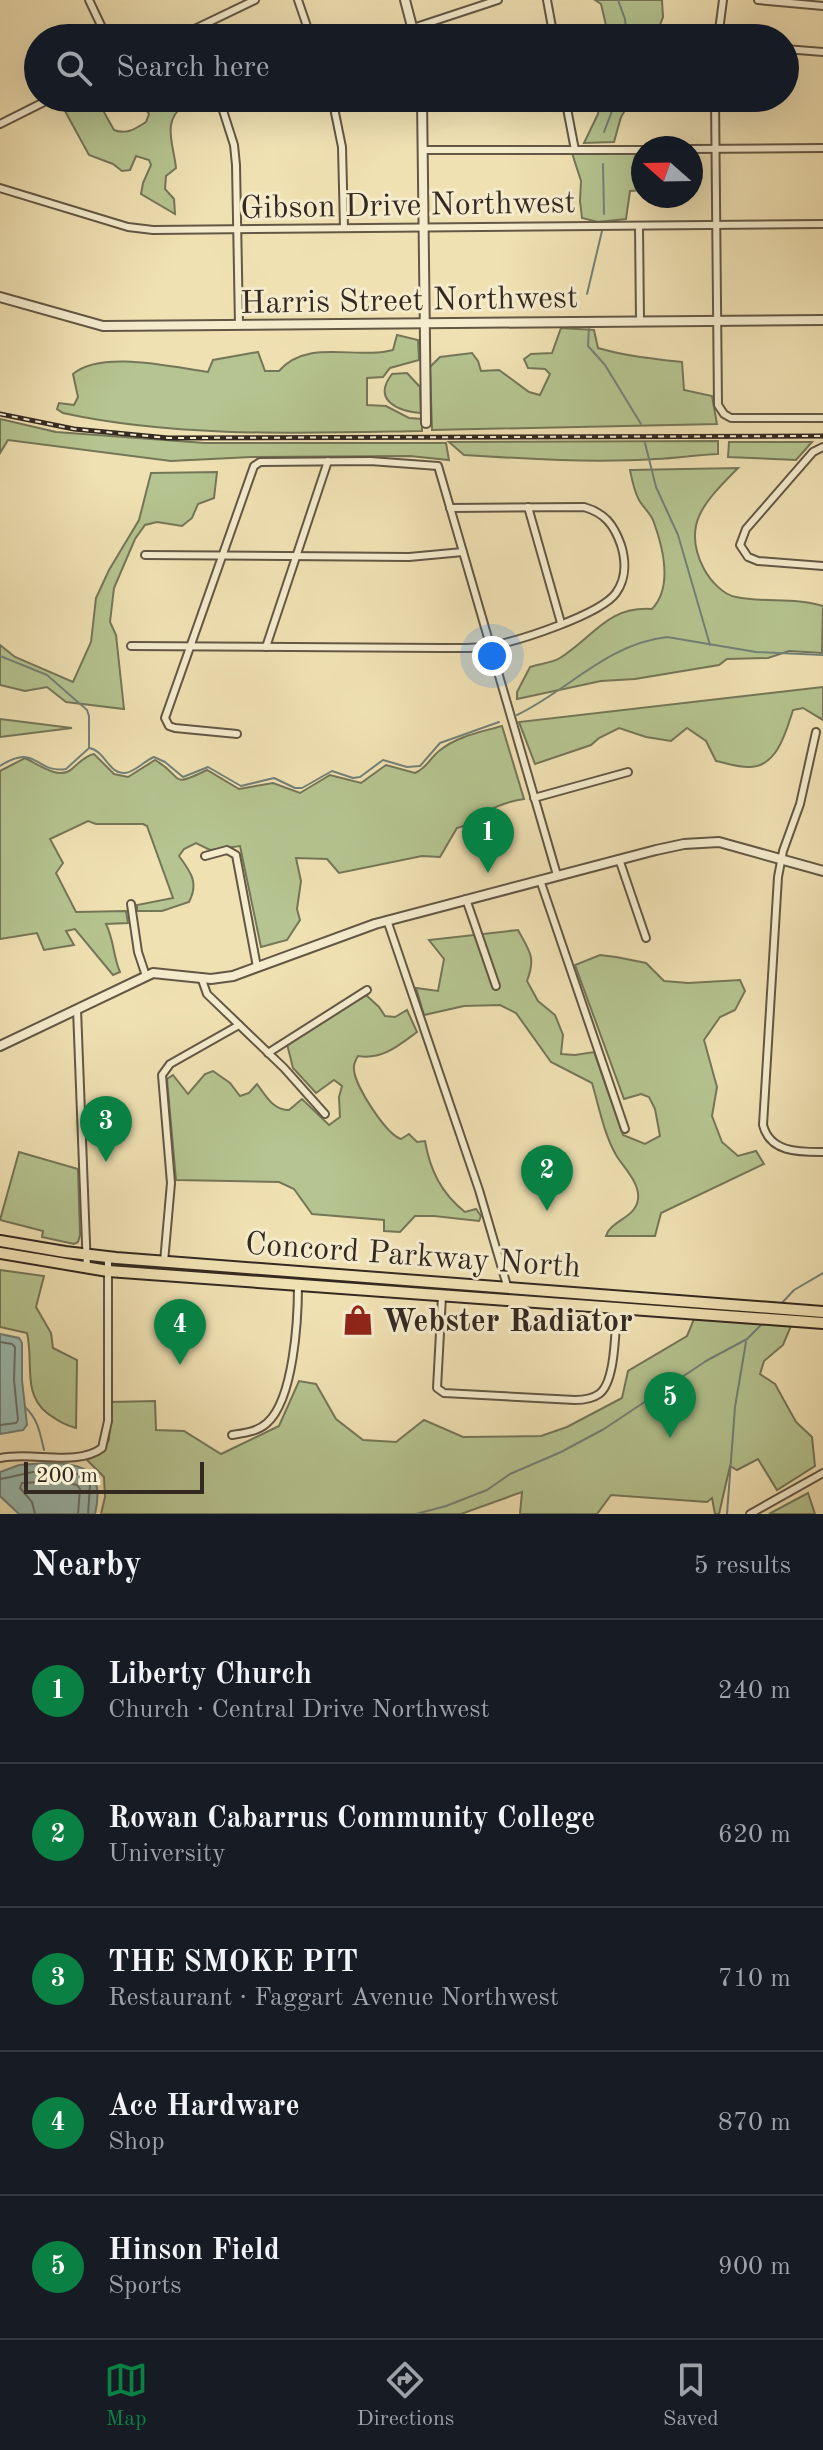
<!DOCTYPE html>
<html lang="en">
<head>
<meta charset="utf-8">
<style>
  body { margin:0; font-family:"Old Standard TT",serif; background:#242831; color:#f1f3f6 }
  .compass { position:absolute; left:631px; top:136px; width:72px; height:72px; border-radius:50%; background:#171b24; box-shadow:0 8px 32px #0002; rotate:290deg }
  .scale { position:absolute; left:24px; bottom:20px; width:180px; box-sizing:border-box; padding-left:8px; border:4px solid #342920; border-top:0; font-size:22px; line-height:28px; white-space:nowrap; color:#342920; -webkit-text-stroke:6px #f5ecce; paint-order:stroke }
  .you { position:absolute; left:492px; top:656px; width:28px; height:28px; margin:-20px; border:6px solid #fff; border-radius:50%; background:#1a73e8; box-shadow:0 0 0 12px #1a73e833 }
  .badge { display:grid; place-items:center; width:52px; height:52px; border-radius:50%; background:#0b8043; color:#fff; font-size:26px; font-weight:700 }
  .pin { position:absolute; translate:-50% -66px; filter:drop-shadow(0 2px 4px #0008) }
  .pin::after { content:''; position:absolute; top:42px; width:28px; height:24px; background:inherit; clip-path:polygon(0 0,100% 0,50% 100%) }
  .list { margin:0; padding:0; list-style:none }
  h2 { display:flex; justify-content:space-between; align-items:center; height:104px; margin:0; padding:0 32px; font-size:34px }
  h2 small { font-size:26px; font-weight:400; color:#9ea1a6 }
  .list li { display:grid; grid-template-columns:52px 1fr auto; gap:24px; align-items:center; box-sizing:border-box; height:144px; padding:0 32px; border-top:2px solid #363941 }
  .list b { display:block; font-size:30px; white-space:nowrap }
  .list p { margin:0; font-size:26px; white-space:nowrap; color:#9ea1a6 }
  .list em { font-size:26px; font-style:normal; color:#9ea1a6 }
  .icon { flex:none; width:44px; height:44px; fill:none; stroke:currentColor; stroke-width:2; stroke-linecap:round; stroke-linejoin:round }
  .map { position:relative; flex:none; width:823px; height:1514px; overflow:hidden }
  .search { position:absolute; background:#171b24; box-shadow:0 8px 32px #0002; left:24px; right:24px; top:24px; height:88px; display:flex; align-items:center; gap:20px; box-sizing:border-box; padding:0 28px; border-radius:44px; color:#9ea1a6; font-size:30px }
  .sheet { height:824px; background:#171b24 }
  nav { display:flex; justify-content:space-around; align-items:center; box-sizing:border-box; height:112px; border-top:2px solid #363941; background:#171b24; font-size:22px; color:#9ea1a6 }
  nav a { display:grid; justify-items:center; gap:4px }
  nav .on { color:#0b8043 }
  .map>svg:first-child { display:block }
</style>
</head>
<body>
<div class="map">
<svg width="823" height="1514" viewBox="0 0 823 1514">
  <rect width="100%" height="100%" fill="#f0e1b3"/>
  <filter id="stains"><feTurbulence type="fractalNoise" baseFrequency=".0025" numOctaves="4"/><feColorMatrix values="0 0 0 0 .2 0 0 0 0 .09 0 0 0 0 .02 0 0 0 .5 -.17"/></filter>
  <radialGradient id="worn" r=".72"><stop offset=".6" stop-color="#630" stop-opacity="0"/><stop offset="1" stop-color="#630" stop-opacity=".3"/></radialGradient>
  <g fill="#b5c490" stroke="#747658" stroke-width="2">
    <polygon points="595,0 662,0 663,17 655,38 609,38 601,4"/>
    <path d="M68,98h28l18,32c13,5 21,-1 32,-8l3,-8 -9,-12c11,-4 31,-1 45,-1l-1,5c-23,14 -10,40 -8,62l-10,8 -1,13 9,10 1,15 -34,-20 2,-11 8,-18 -2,-5 -13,-4 -6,14 -8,1 -9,-7 -24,-9 -29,-53z"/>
    <polygon points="601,98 652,98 649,104 640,107 632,99 621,117 614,142 584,143 598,114"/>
    <polygon points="572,153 635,154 633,170 638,176 643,176 643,190 630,191 626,219 598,222 582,218 580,201 581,181"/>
    <path d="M561,328l33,2 4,18c27,8 56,11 84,14l2,28 28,6 5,28 -285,6 -2,-63 10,-10 32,-4 6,8 3,10 18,-1 30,22 11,3 10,-21 -5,-5 -17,-1 -4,-9 7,-5 21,-1z"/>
    <path d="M397,335l21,5 1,20 -29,8 -7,9 -16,1v27l19,1 23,12 13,1v12c-117,2 -245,7 -359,-18l-6,-4 2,-6 15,2 4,-8 -5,-23c28,-24 99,-7 135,-2l5,-12 45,-8 7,19h14c28,-33 77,-11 114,-21z"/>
    <path d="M407,373l13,14 1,26c-24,-2 -49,-13 -29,-39z"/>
    <polygon points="0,419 56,432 205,443 446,443 449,460 410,456 251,457 171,461 8,440 0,453"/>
    <path d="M718,441v13c-21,1 -41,4 -62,5 -64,4 -128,0 -192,-4l-15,-13z"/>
    <polygon points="729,442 812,442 796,460 728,457"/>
    <path d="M738,468c-31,32 -58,55 -34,101 6,11 19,26 32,28 29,6 59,0 87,9l-1,47 -33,-2 -21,7 -41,1 -8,6 -84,14 -34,2 -84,18v-7l13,-25c9,-3 22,-4 30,-9 34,-21 47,-52 92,-49 21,-22 11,-62 1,-89 -3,-7 -10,-13 -14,-20 -5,-9 -7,-20 -9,-30z"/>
    <polygon points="217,472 214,498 198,504 192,518 182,526 157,522 145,525 135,539 114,588 110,622 116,635 124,709 66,702 47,687 25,691 0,685 0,645 15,657 73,682 91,642 96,598 109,570 139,520 151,473"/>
    <path d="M823,687v33l-20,-12 -10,2c-7,22 -16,58 -45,57 -10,0 -22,-4 -32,-6l-10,-20 -19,-13 -16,13 -25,-4 -27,-9 -20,10 -8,7 -56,19 -16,-42z"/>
    <polygon points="0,719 72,728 0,737"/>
    <path d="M502,726l22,73c-13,2 -26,6 -38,13 -12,6 -16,13 -29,16l-17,29 -18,-1 -83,17 -12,-14 -31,-1 5,23 -4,28 3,11 -13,20 -26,7 -21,-101 -30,4 -14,-7 -12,6 -5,7c12,16 20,27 10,46l-27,9h-25v-6l36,-7 -26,-72 -4,-2h-47l-8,-3 -38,18 13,24 -7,10 20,39 50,-1 2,12 -22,1c8,16 7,32 14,48l-7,3 -38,-46 -9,2 8,14 -30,5 -7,-17 -37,6v-168l25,-13c14,7 35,23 48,10 7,-6 12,-12 21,-14l20,20 14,3 27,-17c30,17 13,29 52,10l32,19 34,-6 27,10 30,-18 31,8 25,-18 29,8c12,-5 15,-15 24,-22 18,-15 42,-19 63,-25z"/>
    <path d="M518,930c12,22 18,27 9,51l11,20 17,14 8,20 -2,19 14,1 19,-3 29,83 22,9 15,-8 -5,-27 -6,-12 -8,-3 -17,5 -49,-134 25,-10 16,2 30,6 18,18 24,2 52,-3 5,11 -10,19 -15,7 -16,23 13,47 -5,29 10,26 16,14 18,-5 8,13 -103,49 -6,23h-49c5,-16 30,-18 32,-37 2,-16 -14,-31 -22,-44 -12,-21 -17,-48 -24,-72l-41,-21 -35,-49 -16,-8 -36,1 -40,9 -8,-27 22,3 6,-32 -15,-19z"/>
    <path d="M366,995l13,12 6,9 10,1 12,-7 10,22c-19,14 -35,28 -59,24 -2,3 -5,10 -4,13 0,16 32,65 47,70l8,-5 8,8 8,-1c5,29 16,52 40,71l11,-3 5,7 -2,5 -45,-5h-19l-15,16 -16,-1v-11l-72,-6 -18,-25 -15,-7 -103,-2 -9,-101 6,-4 15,19 17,-20 8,-3 17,12 10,13 9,-3 8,-9c9,12 16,26 32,26l13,-11 27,26 11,-8 -1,-20 3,-11 -8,-6 -18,13 -23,-25 -6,-24z"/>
    <polygon points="19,1152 78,1169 80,1235 78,1242 74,1244 42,1237 43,1231 0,1220"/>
    <path d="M0,1270l44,6 -8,31 15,26 2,15 24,12 -1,68c-12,-3 -19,-8 -29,-15 -25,-20 -13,-50 -20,-80l-27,-6z"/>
    <polygon points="694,1319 791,1326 783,1345 764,1361 760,1374 775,1384 796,1422 812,1437 815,1466 777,1490 758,1459 737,1470 730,1466 719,1514 715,1514 712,1498 707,1502 611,1495 597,1514 520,1514 522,1492 461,1514 101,1514 105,1497 104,1477 87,1460 104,1451 109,1439 111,1402 155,1401 156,1430 184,1431 221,1454 279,1426 299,1381 316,1384 336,1419 363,1440 396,1442 424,1420 463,1437 541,1436 567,1427 622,1398 628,1371 687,1336"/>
    <polygon points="808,1493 815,1514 769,1514"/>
  </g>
  <g fill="#9bbcb2" stroke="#728178" stroke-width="2">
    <polygon points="0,1334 19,1338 22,1343 22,1380 27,1425 23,1430 0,1434"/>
    <path d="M46,1463c40,0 59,8 49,51h-76l-19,-18v-24l19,-7z"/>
  </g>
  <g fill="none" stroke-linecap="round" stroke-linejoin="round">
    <g stroke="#687269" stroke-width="2">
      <polyline points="0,1342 12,1344 15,1347 14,1380 18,1420 16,1423 0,1425"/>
      <path d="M0,1479c26,-4 71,-22 90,6l-2,29"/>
      <polyline points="35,1514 32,1502 20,1488 22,1483 60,1481 77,1485 80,1489 78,1514"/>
    </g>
    <g stroke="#728178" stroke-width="2">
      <polyline points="618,0 625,19 627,38"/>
      <polyline points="604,132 617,98"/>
      <polyline points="603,164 604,214"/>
      <polyline points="587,294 602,231"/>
      <polyline points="589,327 588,346 605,365 641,424"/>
      <polyline points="645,443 656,487 678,535 710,645"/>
      <polyline points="0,656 47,675 87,710 89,716 89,747"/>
      <path d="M517,715c52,-25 90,-71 150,-78l89,15 67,3"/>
      <path d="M89,748c16,2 20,27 36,25 10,-1 19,-12 29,-16l11,5 18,15 25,-10 33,19 33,-8 21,10h7l30,-17 21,7 7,-1 23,-17 24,7 13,-1 20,-23 59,-21"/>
      <path d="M0,766c37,-24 35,8 66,3l22,-20"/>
      <polyline points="780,1305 794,1290 823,1273"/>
      <path d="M25,1407c13,12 15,26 19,43"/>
      <polyline points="416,1514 446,1506 487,1490 510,1474 561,1452 604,1429 706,1361 747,1339 762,1324"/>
      <polyline points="727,1514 735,1407 746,1342"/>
    </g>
    <defs>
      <g id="minor">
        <polyline points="89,0 107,38"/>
        <polyline points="298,0 311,38"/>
        <polyline points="547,0 554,38"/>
        <polyline points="758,0 823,6"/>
        <polyline points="413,28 498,0"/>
        <polyline points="176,38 255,0"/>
        <polyline points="718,38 723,0"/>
        <polyline points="785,49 823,52"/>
        <polyline points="219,98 234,145 236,165 239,325"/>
        <polyline points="332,98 342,147 344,228"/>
        <polyline points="565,98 575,150"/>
        <polyline points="715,98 718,405 724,414 731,418 823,418"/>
        <polyline points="0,124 52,98"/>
        <polyline points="691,149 823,148"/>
        <polyline points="423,150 643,150"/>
        <polyline points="0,188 128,227 153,230 823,224"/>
        <polyline points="639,226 640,320"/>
        <polyline points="823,447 813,452 746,529 740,545 748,557 758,561 823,566"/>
        <polyline points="528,507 561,623"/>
        <polyline points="145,555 409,557 463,552"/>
        <path d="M131,646l310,2c16,0 33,1 50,-2 27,-5 109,-31 125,-53 10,-14 10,-32 5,-48 -7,-20 -16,-32 -37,-38l-134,1"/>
        <polyline points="266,647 328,461"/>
        <path d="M816,732l-16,72 -17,47 -5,26 -15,248c7,28 37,27 60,27"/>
        <polyline points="237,734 175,728 169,726 165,718 254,466 260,462 370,461 438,466 557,875"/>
        <polyline points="534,798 628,772"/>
        <polyline points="205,856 227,850 236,855 257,967"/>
        <polyline points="619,859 646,938"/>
        <polyline points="540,880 625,1129"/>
        <polyline points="466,899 496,986"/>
        <polyline points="131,904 138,952 146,976"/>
        <polyline points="387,920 479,1190 508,1289"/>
        <polyline points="201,977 207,994 284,1068 325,1114"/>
        <polyline points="77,1009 87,1269"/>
        <polyline points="268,1053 367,990"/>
        <polyline points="164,1262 171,1183 162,1075 170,1064 239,1025"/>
        <path d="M442,1296l-5,92 7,5 131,7c8,0 17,-1 24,-6 17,-12 16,-65 18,-86"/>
        <path d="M232,1435c12,-2 25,-3 35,-12 27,-24 31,-104 31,-138"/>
        <path d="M0,1458c31,-7 77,9 102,-10l6,-27v-164"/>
        <polyline points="750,1514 823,1473"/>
      </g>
      <g id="tertiary">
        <polyline points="405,0 415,38"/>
        <polyline points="422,98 426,423"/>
        <polyline points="0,297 103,326 823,320"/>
        <polyline points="0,1046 153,973 211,979 233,976 375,924 656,850 684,844 719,842 823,871"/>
      </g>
      <g id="trunk">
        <polyline points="0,1241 65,1252 116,1258 823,1312"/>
        <polyline points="0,1253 108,1271 823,1323"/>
      </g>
    </defs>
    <use href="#minor" stroke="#635745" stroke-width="10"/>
    <use href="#tertiary" stroke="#635745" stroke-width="12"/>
    <use href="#trunk" stroke="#342920" stroke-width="14"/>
    <use href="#minor" stroke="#f5ecce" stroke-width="6"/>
    <use href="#tertiary" stroke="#f5ecce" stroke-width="8"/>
    <use href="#trunk" stroke="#f0e1b3" stroke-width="10"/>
    <defs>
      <polyline id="rail" points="0,414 74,429 168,438 823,436"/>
    </defs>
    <use href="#rail" stroke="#342920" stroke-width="5"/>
    <use href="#rail" stroke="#f5ecce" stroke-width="2" stroke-dasharray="6" stroke-linecap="butt"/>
  </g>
  <defs>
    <symbol id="shop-bare" viewBox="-9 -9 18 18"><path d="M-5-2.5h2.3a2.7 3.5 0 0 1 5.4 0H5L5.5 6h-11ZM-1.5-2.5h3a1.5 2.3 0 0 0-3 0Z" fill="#8f2418" stroke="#f5ecce" stroke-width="2.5" paint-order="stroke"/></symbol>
  </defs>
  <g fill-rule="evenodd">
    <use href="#shop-bare" x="336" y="1298" width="44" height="44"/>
  </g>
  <g text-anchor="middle" stroke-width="6" stroke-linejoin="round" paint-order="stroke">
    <g font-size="32" fill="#342920" stroke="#f5ecce">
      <text transform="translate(408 204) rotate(-1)" y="11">Gibson Drive Northwest</text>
      <text transform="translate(409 299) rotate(-1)" y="11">Harris Street Northwest</text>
      <text transform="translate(413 1254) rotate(4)" y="11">Concord Parkway North</text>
    </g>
    <g font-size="32" font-weight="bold" fill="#342920" stroke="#f5ecce" text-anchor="start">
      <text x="382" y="1331">Webster Radiator</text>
    </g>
  </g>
  <rect width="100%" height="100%" filter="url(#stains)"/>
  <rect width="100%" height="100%" fill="url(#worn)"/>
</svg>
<svg class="compass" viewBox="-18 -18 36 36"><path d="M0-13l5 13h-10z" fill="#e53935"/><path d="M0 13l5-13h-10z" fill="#9ea1a6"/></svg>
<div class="scale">200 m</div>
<div class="you"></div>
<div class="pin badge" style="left:488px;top:873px">1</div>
<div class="pin badge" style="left:547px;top:1211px">2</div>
<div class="pin badge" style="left:106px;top:1162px">3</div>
<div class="pin badge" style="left:180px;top:1365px">4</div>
<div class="pin badge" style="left:670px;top:1438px">5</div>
<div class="search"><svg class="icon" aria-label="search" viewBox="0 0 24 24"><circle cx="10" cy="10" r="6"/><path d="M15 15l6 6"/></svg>Search here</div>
</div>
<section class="sheet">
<h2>Nearby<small>5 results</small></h2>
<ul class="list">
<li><span class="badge">1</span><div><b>Liberty Church</b><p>Church · Central Drive Northwest</p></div><em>240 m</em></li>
<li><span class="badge">2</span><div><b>Rowan Cabarrus Community College</b><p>University</p></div><em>620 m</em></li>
<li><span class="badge">3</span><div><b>THE SMOKE PIT</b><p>Restaurant · Faggart Avenue Northwest</p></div><em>710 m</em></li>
<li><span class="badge">4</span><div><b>Ace Hardware</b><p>Shop</p></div><em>870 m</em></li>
<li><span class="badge">5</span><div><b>Hinson Field</b><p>Sports</p></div><em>900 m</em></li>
</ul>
</section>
<nav>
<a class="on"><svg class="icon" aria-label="map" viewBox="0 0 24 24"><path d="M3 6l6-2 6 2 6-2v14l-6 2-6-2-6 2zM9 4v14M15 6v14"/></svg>Map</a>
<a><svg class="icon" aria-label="directions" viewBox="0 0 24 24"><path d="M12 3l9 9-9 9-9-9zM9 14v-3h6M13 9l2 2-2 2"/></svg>Directions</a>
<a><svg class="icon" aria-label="saved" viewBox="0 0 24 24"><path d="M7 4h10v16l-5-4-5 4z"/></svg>Saved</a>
</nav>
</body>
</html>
